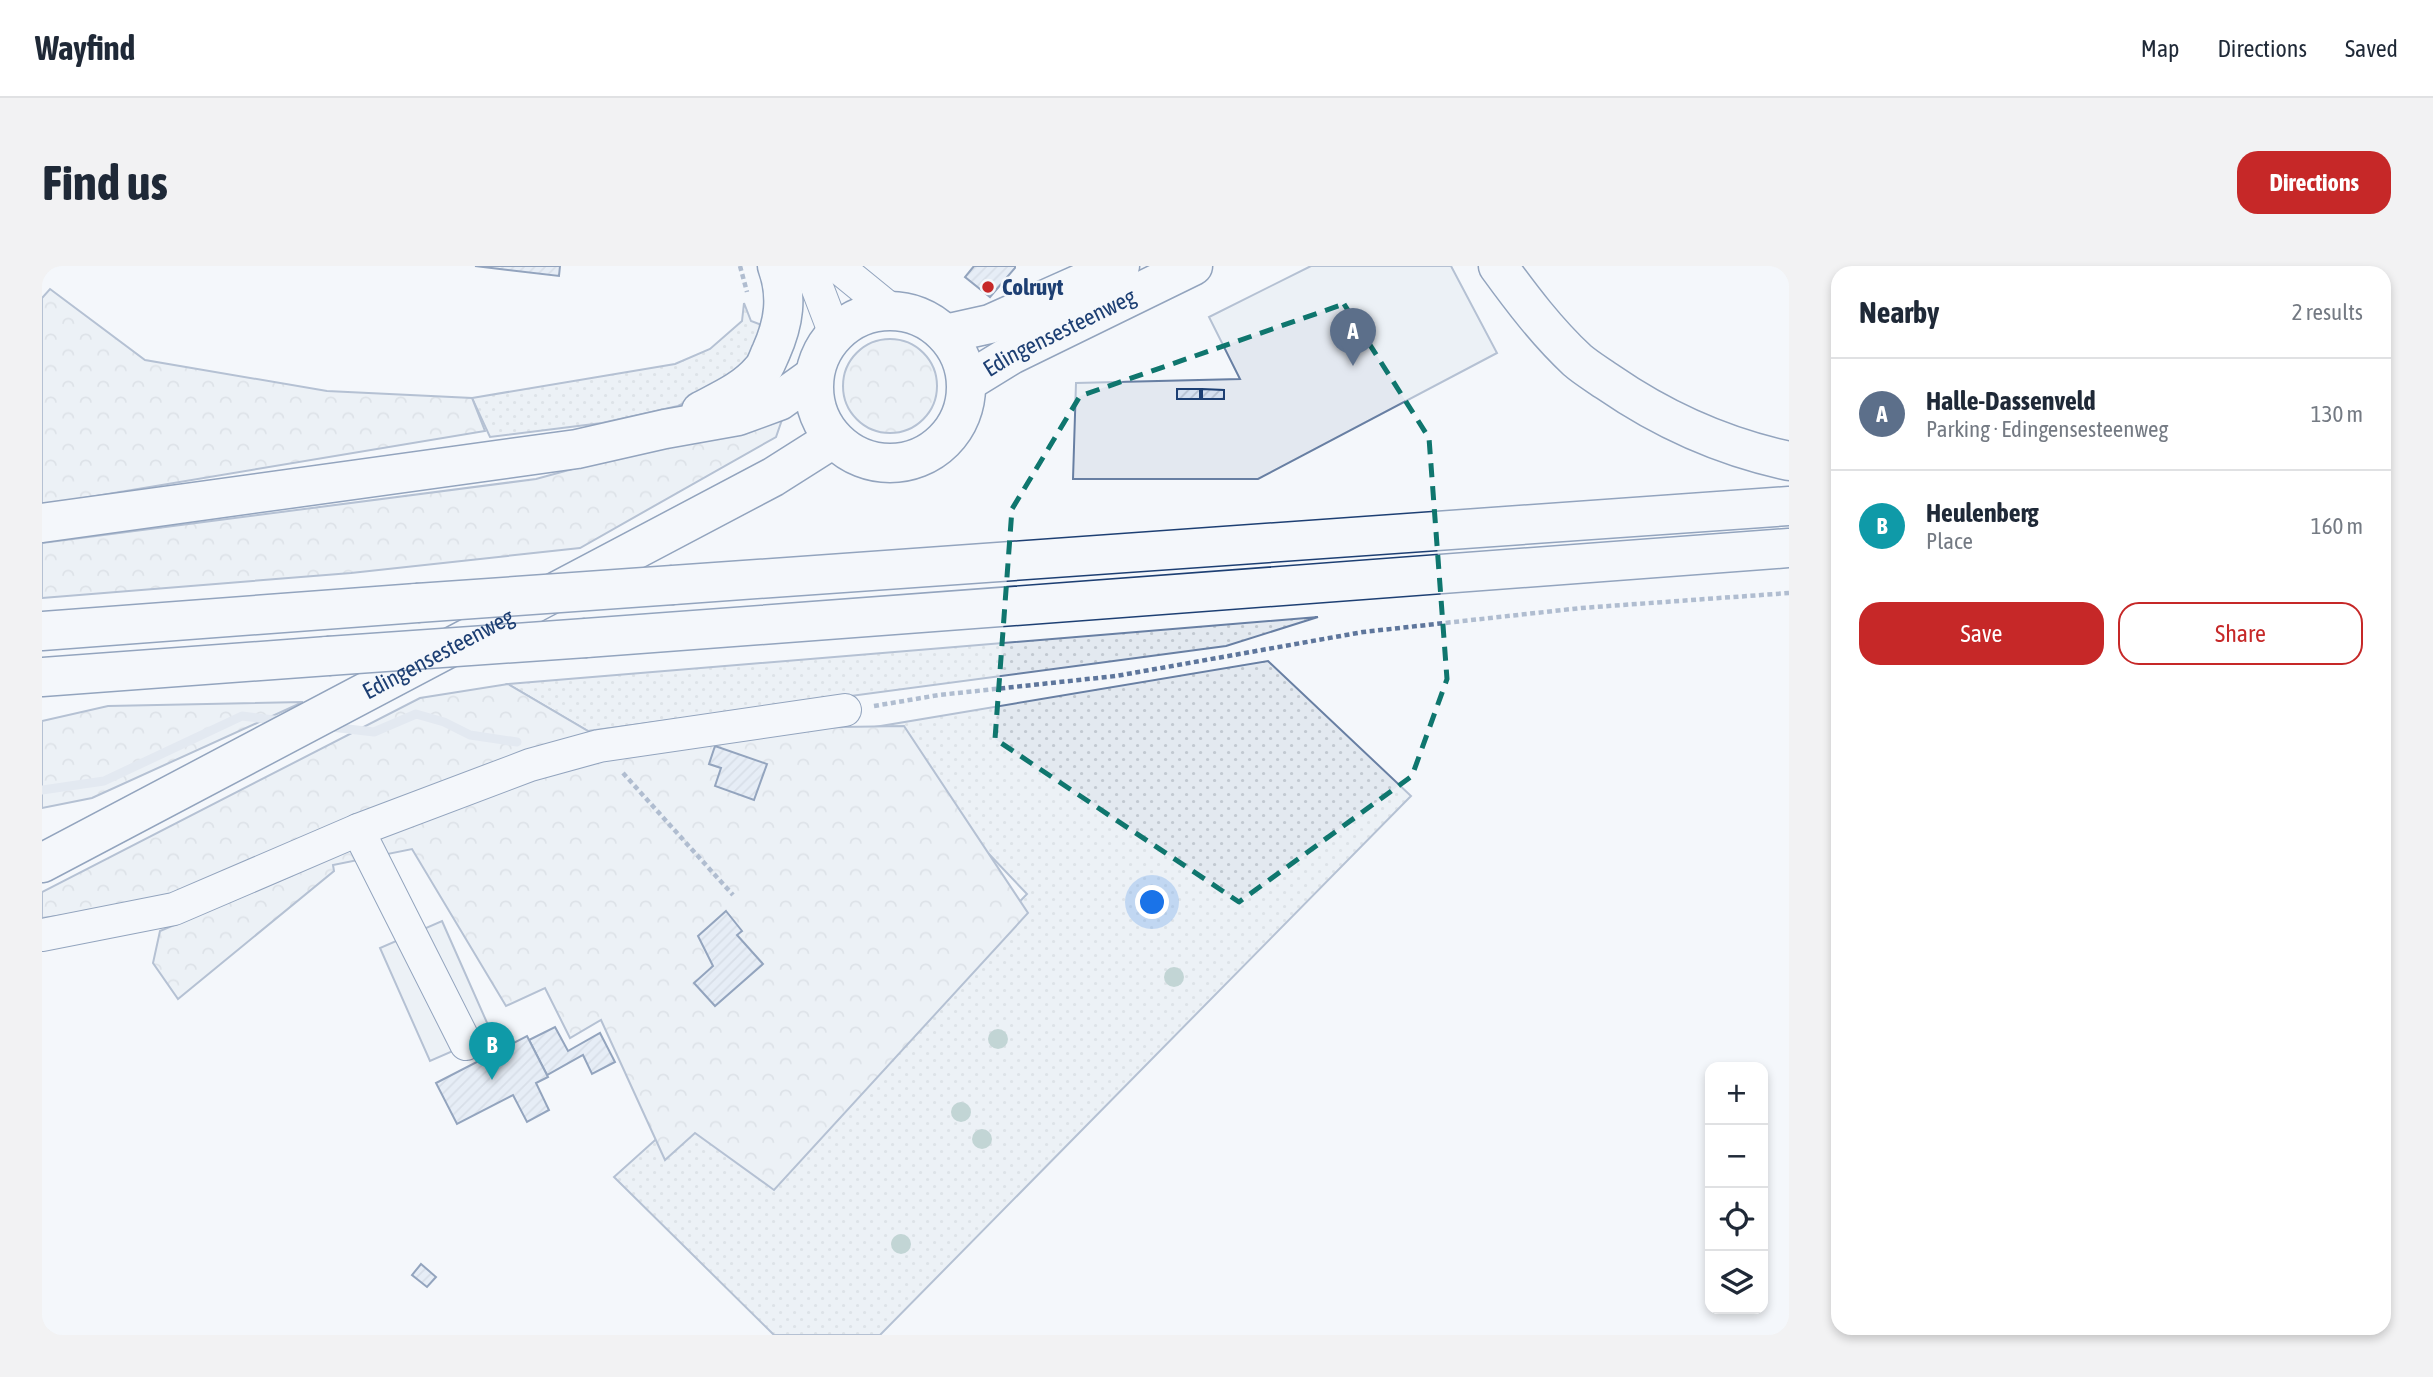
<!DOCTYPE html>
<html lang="en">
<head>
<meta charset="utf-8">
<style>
  body { margin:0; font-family:"Asap Condensed",sans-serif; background:#f2f2f3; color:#1f2937 }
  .controls { position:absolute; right:21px; bottom:21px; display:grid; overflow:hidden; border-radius:14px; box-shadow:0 4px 10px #0003 }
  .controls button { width:63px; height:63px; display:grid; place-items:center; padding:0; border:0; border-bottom:2px solid #e0e1e3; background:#fff; color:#1f2937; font:35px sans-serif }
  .you { position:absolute; left:1111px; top:637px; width:24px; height:24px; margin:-18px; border:5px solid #fff; border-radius:50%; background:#1a73e8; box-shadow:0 0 0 10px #1a73e833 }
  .badge { display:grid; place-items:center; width:46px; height:46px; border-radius:50%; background:#c62828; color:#fff; font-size:23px; font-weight:700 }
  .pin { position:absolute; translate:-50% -58px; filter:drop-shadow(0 2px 4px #0008) }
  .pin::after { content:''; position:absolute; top:37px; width:24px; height:21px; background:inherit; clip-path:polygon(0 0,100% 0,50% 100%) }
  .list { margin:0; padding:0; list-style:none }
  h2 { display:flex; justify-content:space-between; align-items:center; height:91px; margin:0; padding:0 28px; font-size:30px }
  h2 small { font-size:23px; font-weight:400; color:#747a83 }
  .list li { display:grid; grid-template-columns:46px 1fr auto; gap:21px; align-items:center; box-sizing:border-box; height:112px; padding:0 28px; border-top:2px solid #e0e1e3 }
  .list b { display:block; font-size:26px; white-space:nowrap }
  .list p { margin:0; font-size:23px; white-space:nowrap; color:#747a83 }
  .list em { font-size:23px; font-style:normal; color:#747a83 }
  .actions { display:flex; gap:14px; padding:21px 28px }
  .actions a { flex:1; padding:16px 0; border:2px solid #c62828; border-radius:21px; text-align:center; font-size:24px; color:#c62828 }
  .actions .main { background:#c62828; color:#fff }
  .icon { flex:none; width:38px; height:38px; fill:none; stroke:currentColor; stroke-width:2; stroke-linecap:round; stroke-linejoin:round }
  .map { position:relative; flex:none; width:1747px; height:1069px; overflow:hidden; border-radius:21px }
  header { display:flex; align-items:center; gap:42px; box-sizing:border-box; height:98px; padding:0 35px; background:#fff; border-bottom:2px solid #e0e1e3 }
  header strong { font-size:33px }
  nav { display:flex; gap:38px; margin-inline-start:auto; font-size:24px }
  .intro { display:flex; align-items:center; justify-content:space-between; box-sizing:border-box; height:168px; padding:0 42px }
  h1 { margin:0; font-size:49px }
  .button { padding:18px 32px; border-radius:21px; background:#c62828; color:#fff; font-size:24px; font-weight:700 }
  main { display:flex; gap:42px; padding:0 42px }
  aside { flex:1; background:#fff; border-radius:21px; box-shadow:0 4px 10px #0003 }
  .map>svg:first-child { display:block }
</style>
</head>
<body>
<header>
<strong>Wayfind</strong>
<nav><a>Map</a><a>Directions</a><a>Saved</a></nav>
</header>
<div class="intro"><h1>Find us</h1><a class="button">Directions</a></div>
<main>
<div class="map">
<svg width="1747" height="1069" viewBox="0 0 1747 1069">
  <defs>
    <pattern id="green-dots" width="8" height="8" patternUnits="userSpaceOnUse" patternTransform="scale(1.75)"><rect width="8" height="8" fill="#e3e9f0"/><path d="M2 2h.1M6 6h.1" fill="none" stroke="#c2c9d1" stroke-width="1.8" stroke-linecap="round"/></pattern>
    <pattern id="forest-crowns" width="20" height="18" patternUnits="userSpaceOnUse" patternTransform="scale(1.75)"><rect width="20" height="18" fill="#e3e9f0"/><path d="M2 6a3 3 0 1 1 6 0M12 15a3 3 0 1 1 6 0" fill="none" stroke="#c2c9d1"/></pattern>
    <pattern id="building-hatch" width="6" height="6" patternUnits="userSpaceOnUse" patternTransform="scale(1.75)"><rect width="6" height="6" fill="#d5e0f0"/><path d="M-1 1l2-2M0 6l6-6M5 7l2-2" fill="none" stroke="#b6c1d1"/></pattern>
  </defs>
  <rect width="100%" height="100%" fill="#f4f7fb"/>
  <g fill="url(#green-dots)" stroke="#687fa3" stroke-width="2">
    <polygon points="702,37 709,55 725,61 697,110 636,140 560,157 448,171 430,132 633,98 668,83 700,55"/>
    <polygon points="1276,351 1184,380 546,465 466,418"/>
    <polygon points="1226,395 1369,530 838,1069 732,1069 572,911 651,840 725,900 985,628 827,462"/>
  </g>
  <g fill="url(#forest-crowns)" stroke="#687fa3" stroke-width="2">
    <polygon points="8,23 103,94 285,125 430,132 443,165 0,239 0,32"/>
    <circle cx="848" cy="120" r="47"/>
    <polygon points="743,145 734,171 538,282 309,307 0,332 0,277 494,213"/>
    <polygon points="466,418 546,465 862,460 986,647 732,924 653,867 623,894 559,754 528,772 503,722 464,740 370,583 291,599 292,605 136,733 111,697 118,665 251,609 105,638 0,652 0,626 378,432"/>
    <polygon points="261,436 50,532 0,542 0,455 66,440"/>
  </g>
  <g fill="#e3e8f0" stroke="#687fa3" stroke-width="2">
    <polygon points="1269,0 1409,0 1455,87 1216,213 1031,213 1034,117 1198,113 1167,51"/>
    <polygon points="400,655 450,768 388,795 338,682"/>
  </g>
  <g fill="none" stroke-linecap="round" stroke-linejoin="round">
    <g stroke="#cfd7e4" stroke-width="9">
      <polyline points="289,461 332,466 374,448 402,456 428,469 475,476"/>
      <polyline points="0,524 62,515 200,450 240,455"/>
    </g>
  </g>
  <g fill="url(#building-hatch)" stroke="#1d3f73" stroke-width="2">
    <polygon points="433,0 518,0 517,10"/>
    <polygon points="932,0 973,0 973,2 948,31 923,11"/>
    <rect x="1135" y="123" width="23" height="10"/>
    <polygon points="1160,123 1182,124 1182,133 1160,133"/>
    <polygon points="673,480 725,498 712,534 673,520 679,502 667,498"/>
    <polygon points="684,645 700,665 695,669 721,698 673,740 652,717 671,700 656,670"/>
    <polygon points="513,761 526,785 558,767 573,796 550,808 541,789 505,809 487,774"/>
    <polygon points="485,770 506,811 494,817 507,844 485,856 471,829 415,858 394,817"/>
    <polygon points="379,998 394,1011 385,1021 370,1009"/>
  </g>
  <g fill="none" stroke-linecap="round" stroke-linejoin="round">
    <defs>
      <g id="minor">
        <polyline points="767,0 793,68"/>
        <polyline points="795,0 850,45"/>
        <polyline points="316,564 424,778"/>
        <polyline points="0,669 132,643 316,564 488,499 557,480 803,444"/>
      </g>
      <g id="major">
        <circle cx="848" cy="121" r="76"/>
        <polyline points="903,68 948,58 1078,0"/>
        <path id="s1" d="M925,116l44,-27 182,-89"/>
        <path id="s2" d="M0,597l731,-386 60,-38"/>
      </g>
      <g id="highway">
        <path d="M1456,0c24,33 49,66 79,94 9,8 21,15 31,22 55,38 116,65 181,79"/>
        <path d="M659,145c21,-11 44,-21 60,-40 5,-5 7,-13 10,-19 13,-29 17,-56 6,-86"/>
        <polyline points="0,257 535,183 623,163 696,150 737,135 772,110"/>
        <polyline points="631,319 1747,240"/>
        <polyline points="0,365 375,337"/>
        <polyline points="544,372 1747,282"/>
        <polyline points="0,411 286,390"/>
      </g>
    </defs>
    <use href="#minor" stroke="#1d3f73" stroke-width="34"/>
    <use href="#major" stroke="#1d3f73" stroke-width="41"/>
    <use href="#highway" stroke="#1d3f73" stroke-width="41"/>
    <g stroke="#5e769c" stroke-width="4.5" stroke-dasharray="5 3.5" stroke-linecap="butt">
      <polyline points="698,0 705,26"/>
      <polyline points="832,440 897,429 1074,410 1321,366 1539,342 1747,327"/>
      <polyline points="581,507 691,629"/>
    </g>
    <use href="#minor" stroke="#f4f7fb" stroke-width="32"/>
    <use href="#major" stroke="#f4f7fb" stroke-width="38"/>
    <use href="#highway" stroke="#f4f7fb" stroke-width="38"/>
    <defs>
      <g id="highway-bridge">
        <polyline points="375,337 631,319"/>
        <polyline points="286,390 544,372"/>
      </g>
    </defs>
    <use href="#highway-bridge" stroke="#1d3f73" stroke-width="41" stroke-linecap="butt"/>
    <use href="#highway-bridge" stroke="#f4f7fb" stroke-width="38"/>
  </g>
  <g fill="#86aba6">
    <circle cx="1132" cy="711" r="10"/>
    <circle cx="956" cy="773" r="10"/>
    <circle cx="919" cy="846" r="10"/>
    <circle cx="940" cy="873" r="10"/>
    <circle cx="859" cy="978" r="10"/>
  </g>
  <path d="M0 0H1747V1069H0ZM1302,38l85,134 18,241 -35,97 -173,126 -244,-163 17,-230 68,-113z" fill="#f4f7fb" fill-opacity=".55" fill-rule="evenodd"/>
  <path fill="none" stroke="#0f766e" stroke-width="5" stroke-dasharray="14 9" stroke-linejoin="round" d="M1302,38l85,134 18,241 -35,97 -173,126 -244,-163 17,-230 68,-113z"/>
  <circle fill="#c62828" stroke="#f4f7fb" stroke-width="2.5" cx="946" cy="21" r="7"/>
  <g text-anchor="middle" stroke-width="5" stroke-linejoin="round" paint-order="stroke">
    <g font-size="23" font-weight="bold" fill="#1d3f73" stroke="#f4f7fb" text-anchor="start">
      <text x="960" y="29">Colruyt</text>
    </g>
    <g font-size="23" fill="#1d3f73" stroke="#f4f7fb">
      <text dy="8" stroke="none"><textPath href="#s1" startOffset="105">Edingensesteenweg</textPath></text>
      <text dy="8" stroke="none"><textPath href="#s2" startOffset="448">Edingensesteenweg</textPath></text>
    </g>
  </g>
</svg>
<div class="controls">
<button>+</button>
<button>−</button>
<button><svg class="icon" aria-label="locate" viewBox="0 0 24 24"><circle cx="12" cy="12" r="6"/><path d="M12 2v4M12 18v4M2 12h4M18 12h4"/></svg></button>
<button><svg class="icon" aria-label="layers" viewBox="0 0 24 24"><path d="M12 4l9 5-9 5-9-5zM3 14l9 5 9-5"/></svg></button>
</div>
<div class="you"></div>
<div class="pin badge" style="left:1311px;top:100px;background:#5c6f8a">A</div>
<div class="pin badge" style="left:450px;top:814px;background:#0f9aa8">B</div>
</div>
<aside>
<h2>Nearby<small>2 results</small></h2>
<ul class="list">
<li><span class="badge" style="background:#5c6f8a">A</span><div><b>Halle-Dassenveld</b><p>Parking · Edingensesteenweg</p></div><em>130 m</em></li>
<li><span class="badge" style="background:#0f9aa8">B</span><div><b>Heulenberg</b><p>Place</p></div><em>160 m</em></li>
</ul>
<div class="actions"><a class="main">Save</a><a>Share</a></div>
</aside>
</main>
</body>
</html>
